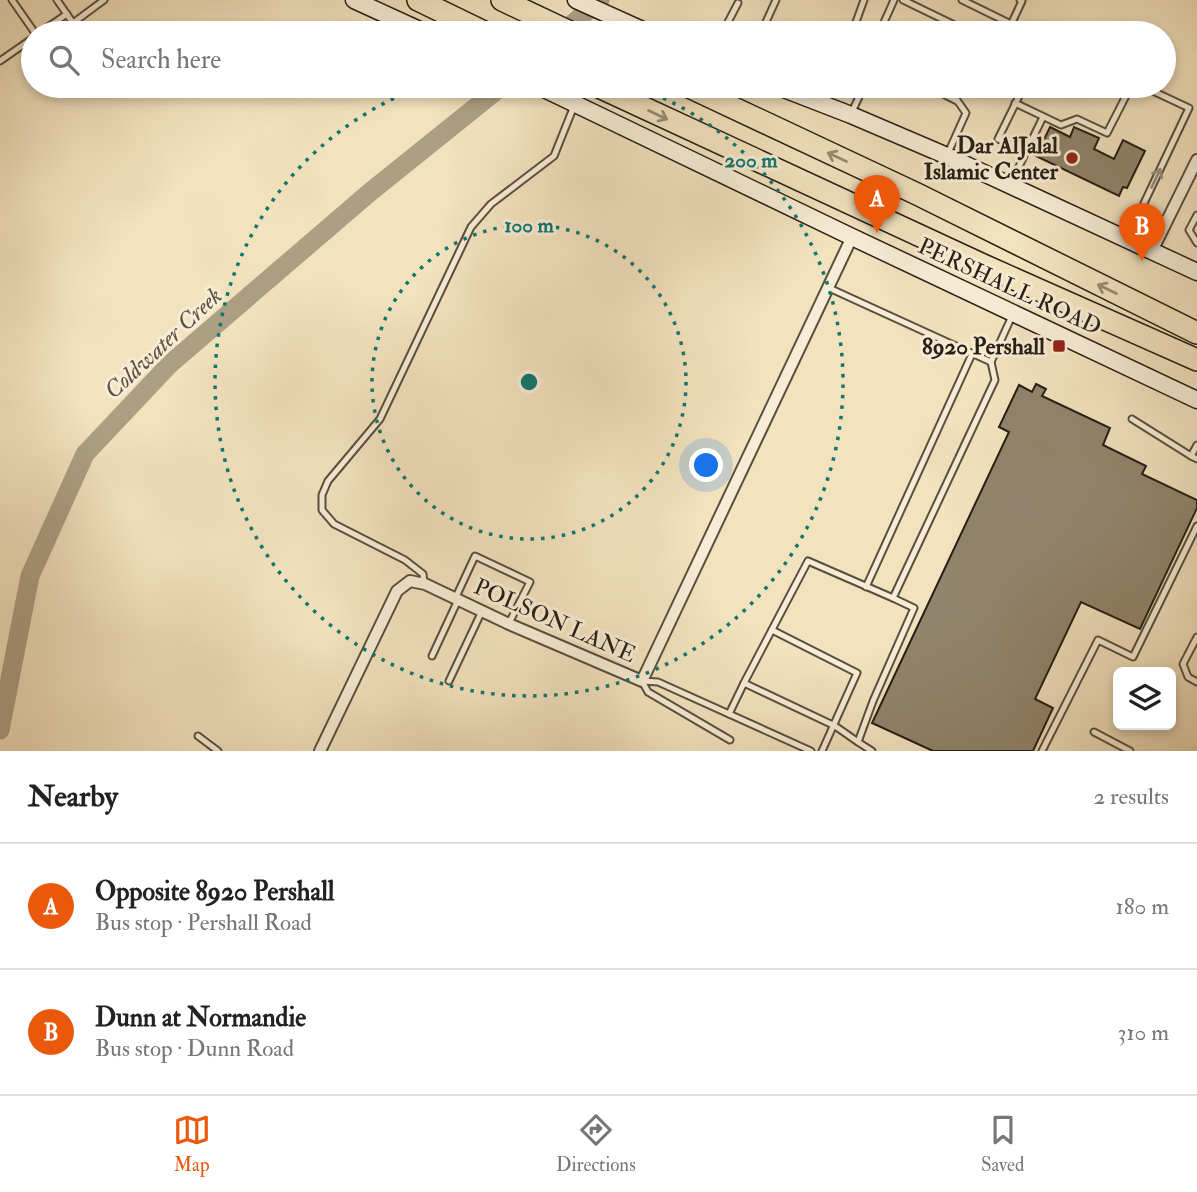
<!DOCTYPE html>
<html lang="en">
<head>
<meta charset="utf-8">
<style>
  body { margin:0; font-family:"IM FELL Double Pica",serif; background:#f6f6f6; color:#222 }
  .controls { position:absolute; right:21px; bottom:21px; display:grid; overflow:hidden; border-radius:10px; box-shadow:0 4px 10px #0003 }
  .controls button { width:63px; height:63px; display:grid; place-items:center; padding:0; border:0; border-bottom:2px solid #e0e0e0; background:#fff; color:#222; font:35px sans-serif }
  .you { position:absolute; left:707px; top:466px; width:24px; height:24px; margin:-18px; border:5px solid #fff; border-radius:50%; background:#1a73e8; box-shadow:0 0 0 10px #1a73e833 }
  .badge { display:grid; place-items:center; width:46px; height:46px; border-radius:50%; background:#ea580c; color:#fff; font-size:23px; font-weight:700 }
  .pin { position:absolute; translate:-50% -58px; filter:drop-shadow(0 2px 4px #0008) }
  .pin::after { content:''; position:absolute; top:37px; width:24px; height:21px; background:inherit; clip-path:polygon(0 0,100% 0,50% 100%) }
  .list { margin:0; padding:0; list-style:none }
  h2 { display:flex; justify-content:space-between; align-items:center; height:91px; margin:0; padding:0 28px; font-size:30px }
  h2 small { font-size:23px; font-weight:400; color:#767676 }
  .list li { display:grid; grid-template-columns:46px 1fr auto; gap:21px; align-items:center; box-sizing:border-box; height:126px; padding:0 28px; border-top:2px solid #e0e0e0 }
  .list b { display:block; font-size:26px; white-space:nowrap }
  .list p { margin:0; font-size:23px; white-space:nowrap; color:#767676 }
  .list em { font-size:23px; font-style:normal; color:#767676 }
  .icon { flex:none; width:38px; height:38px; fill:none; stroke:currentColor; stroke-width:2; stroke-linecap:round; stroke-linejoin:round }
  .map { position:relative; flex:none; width:1197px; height:751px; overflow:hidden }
  .search { position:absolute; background:#fff; box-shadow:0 4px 10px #0003; left:21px; right:21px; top:21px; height:77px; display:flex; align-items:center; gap:18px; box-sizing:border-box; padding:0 24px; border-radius:38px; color:#767676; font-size:26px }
  .sheet { height:343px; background:#fff }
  nav { display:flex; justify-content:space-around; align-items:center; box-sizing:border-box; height:98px; border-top:2px solid #e0e0e0; background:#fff; font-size:19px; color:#767676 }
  nav a { display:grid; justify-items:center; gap:4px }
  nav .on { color:#ea580c }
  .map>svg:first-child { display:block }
</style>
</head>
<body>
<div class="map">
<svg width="1197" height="751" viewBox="0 0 1197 751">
  <rect width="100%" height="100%" fill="#f2e2be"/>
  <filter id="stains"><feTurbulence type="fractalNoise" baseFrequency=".00286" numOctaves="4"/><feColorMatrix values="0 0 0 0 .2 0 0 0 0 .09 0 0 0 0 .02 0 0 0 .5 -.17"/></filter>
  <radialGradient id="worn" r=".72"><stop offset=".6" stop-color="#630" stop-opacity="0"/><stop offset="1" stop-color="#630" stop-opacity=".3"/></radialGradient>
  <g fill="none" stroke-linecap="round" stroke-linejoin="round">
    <g stroke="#ad9f84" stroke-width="19">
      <polyline points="562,33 600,0"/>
      <polyline points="0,730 30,576 85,454 170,364 369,193 502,86"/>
    </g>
  </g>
  <g fill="#91846c" stroke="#271e14" stroke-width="2">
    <polygon points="1050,127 1070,137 1074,127 1099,138 1094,149 1114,159 1123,140 1145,151 1127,188 1123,187 1119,196 1036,156"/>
    <polygon points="1036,384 1046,389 1042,396 1110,428 1103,445 1146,466 1142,474 1197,500 1197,508 1140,629 1081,602 1035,699 1053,708 1033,751 933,751 872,723 1009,432 999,427 1019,385 1032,392"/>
  </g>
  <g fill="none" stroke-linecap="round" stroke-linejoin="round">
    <defs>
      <g id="lane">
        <polyline points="12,0 35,33"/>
        <polyline points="57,0 73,23 104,0"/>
        <polyline points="903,0 971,33"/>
        <polyline points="962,0 1011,24"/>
        <polyline points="738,3 727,24 748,33"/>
        <polyline points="39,33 67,14"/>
        <polyline points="761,33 776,0"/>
        <polyline points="852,33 864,0"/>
        <polyline points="881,33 881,29 894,0"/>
        <polyline points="1007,33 1022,1 1020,0"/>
        <polyline points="0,61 33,38"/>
        <polyline points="947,86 966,113 948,153"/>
        <polyline points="1024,86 998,139 1025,151"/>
        <polyline points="937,91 957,101"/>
        <polyline points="1015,103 1061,125 1077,119 1107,133 1131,86"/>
        <polyline points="852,112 864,86"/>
        <polyline points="1011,183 1043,117"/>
        <polyline points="1197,215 1189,230 1197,243"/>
        <polyline points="1128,237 1189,108 1142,86"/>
        <polyline points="829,288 991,362"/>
        <polyline points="1132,419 1191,456"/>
        <polyline points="1197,445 1191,456 1197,459"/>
        <polyline points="424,583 423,574 405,560 334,524 322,510 322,495 328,481 380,419 471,227 491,204 554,156 574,106"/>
        <polyline points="866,587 972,354"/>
        <polyline points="455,599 475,556 530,582 509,623"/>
        <polyline points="772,630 857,673 822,751"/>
        <polyline points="1197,637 1183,664 1188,677 1197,682"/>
        <polyline points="432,656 458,600"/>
        <polyline points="449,681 482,611"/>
        <polyline points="642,681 658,682 811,751"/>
        <polyline points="642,681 648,692 730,740"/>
        <polyline points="729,714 744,683"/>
        <polyline points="1094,732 1130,751"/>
        <polyline points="198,736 218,751"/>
        <polyline points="858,742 835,726 744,683 808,561 893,598"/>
        <polyline points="872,751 858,742 873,701 914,608 893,598 995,380 991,362 1012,316"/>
        <polyline points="1042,751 1098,640 1133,657 1197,526"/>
      </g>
      <g id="street">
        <polyline points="1152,251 1197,160"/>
        <polyline points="320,751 397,591 410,581 425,584 509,624 642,681 852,237"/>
      </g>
      <g id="secondary">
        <polyline points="354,0 426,33"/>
        <polyline points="576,0 649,33"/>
        <polyline points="538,86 852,237 1197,400"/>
        <polyline points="776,86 851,115 947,156 1197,272"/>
      </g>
      <g id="highway">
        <polyline points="418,0 486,33"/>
        <polyline points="502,0 572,33"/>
        <polyline points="597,86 983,265 1197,360"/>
        <polyline points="687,86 917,194 1197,333"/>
      </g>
    </defs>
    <use href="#lane" stroke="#5a4f3e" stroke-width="9"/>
    <use href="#street" stroke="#5a4f3e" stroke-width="14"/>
    <use href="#secondary" stroke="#271e14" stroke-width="19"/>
    <use href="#highway" stroke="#271e14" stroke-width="24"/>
    <use href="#lane" stroke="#f7ecd5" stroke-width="5"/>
    <use href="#street" stroke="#f7ecd5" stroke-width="10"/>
    <use href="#secondary" stroke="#f7ecd5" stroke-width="16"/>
    <use href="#highway" stroke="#f2e2be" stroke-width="21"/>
  </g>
  <defs><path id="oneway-shaft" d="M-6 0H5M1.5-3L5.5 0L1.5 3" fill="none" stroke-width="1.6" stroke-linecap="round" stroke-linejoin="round" transform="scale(1.75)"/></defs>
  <g stroke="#978a72">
    <use href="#oneway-shaft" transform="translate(658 115) rotate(25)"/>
    <use href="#oneway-shaft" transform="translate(837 157) rotate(-155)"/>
    <use href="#oneway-shaft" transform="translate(1107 289) rotate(-154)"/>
  </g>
  <use stroke="#998f7e" href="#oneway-shaft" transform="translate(1156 178) rotate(-65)"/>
  <g fill="none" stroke="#0f766e" stroke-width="3.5" stroke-dasharray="3.5 7">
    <circle cx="529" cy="382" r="157"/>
    <path d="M634 86A314 314 0 1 1 424 86"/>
  </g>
  <g fill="#8f2418" stroke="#f7ecd5" stroke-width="2.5">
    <circle cx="1072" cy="158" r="7"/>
    <rect x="1052" y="339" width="14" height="14" rx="3.5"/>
  </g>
  <g text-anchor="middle" stroke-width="6" stroke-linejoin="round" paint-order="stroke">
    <g font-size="23" font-weight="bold" fill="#271e14" stroke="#f7ecd5" text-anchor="end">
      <text x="1058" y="153">Dar AlJalal<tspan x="1058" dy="26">Islamic Center</tspan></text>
      <text x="1045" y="354">8920 Pershall</text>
    </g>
    <g font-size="23" fill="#271e14" stroke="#f7ecd5">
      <text transform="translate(1010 286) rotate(25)" y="8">PERSHALL ROAD</text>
      <text transform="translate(555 620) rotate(24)" y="8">POLSON LANE</text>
    </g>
    <g font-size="24" font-style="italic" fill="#5d5241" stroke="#f7ecd5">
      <text transform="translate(163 343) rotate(-43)" y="8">Coldwater Creek</text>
    </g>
  </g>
  <circle cx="529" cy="382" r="10" fill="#0f766e" stroke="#f7ecd5" stroke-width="3.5"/>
  <g font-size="21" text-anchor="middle" font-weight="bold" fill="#0f766e" stroke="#f7ecd5" stroke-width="6" stroke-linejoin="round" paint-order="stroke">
    <text x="751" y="167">200 m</text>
    <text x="529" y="232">100 m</text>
  </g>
  <rect width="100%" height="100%" filter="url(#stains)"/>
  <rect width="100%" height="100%" fill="url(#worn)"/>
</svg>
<div class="controls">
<button><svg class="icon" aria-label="layers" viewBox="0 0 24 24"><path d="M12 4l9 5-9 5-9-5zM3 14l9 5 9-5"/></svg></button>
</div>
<div class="you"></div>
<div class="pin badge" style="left:877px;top:233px">A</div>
<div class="pin badge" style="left:1142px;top:261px">B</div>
<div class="search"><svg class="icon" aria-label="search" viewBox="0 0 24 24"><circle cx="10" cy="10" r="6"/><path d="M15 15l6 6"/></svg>Search here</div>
</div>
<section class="sheet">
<h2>Nearby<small>2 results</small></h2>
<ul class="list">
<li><span class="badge">A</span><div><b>Opposite 8920 Pershall</b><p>Bus stop · Pershall Road</p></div><em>180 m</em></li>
<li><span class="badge">B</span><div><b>Dunn at Normandie</b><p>Bus stop · Dunn Road</p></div><em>310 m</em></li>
</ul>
</section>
<nav>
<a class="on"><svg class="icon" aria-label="map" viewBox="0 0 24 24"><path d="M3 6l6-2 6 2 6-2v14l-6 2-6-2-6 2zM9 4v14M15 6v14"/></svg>Map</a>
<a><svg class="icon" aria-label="directions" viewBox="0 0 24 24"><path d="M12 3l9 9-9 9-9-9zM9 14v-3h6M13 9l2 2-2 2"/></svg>Directions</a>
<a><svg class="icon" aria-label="saved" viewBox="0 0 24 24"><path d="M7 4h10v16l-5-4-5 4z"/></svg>Saved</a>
</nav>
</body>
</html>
